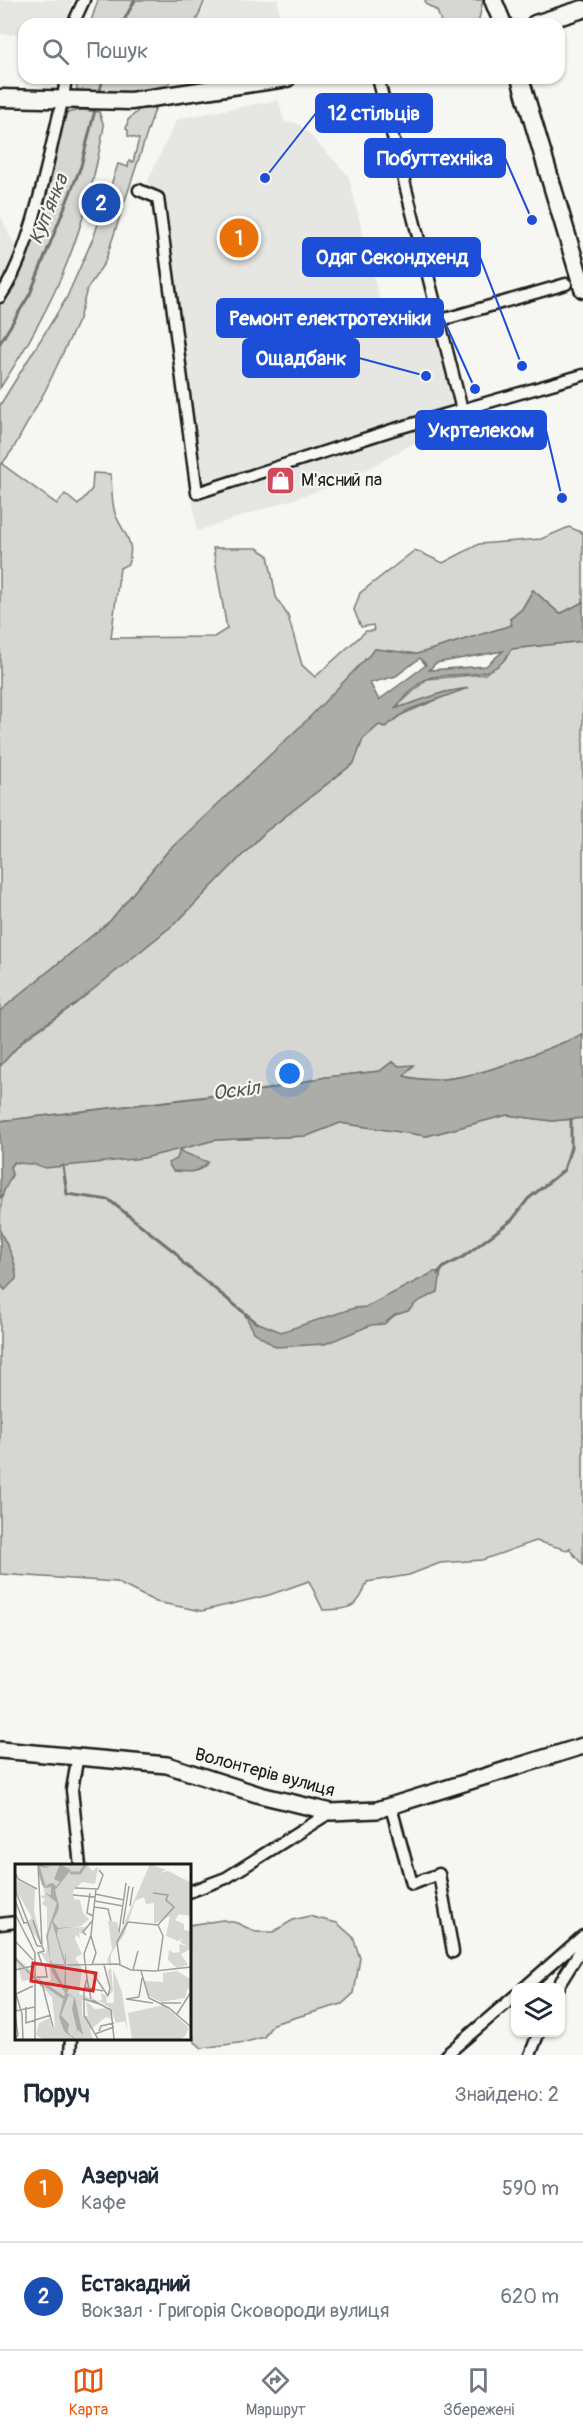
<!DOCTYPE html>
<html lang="uk">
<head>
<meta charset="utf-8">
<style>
  body { margin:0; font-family:Pangolin,sans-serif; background:#f6f6f7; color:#1f2937 }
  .controls { position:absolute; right:18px; bottom:18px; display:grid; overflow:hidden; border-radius:12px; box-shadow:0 2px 4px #0004 }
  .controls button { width:54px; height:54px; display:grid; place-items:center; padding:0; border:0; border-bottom:2px solid #e0e1e3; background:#fff; color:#1f2937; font:30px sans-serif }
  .you { position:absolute; left:290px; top:1074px; width:21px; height:21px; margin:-15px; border:4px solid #fff; border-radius:50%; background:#1a73e8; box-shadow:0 0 0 9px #1a73e833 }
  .badge { display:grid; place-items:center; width:39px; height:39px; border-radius:50%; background:#ea580c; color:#fff; font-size:20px; font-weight:700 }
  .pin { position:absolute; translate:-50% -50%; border:3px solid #fff; box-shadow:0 2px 6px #0006 }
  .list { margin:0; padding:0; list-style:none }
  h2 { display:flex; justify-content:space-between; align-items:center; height:78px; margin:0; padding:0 24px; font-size:26px }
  h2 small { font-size:20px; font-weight:400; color:#747a83 }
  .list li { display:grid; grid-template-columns:39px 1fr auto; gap:18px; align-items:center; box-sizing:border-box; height:108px; padding:0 24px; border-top:2px solid #e0e1e3 }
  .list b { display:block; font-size:22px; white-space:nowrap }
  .list p { margin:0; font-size:20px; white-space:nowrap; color:#747a83 }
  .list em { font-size:20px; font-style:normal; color:#747a83 }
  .icon { flex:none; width:33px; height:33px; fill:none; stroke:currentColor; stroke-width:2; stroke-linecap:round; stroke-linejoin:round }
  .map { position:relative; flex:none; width:583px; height:2055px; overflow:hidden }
  .search { position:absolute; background:#fff; box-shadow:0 2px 4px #0004; left:18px; right:18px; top:18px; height:66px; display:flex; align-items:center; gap:15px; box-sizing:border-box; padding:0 21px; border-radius:18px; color:#747a83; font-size:22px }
  .sheet { height:294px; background:#fff }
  nav { display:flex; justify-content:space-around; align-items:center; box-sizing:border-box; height:84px; border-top:2px solid #e0e1e3; background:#fff; font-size:16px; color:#747a83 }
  nav a { display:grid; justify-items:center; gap:3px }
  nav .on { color:#ea580c }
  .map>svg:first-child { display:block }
</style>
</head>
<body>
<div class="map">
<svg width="583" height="2055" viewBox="0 0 583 2055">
  <rect width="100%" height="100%" fill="#f6f6f2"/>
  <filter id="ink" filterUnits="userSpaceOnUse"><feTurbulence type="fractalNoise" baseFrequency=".0167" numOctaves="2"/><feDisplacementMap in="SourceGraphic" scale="12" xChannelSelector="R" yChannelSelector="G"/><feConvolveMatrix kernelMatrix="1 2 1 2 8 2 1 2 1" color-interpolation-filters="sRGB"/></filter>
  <g filter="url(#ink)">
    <g fill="#e6e6e2">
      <polygon points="0,0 73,0 65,24 24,24 24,35 0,34"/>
      <polygon points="207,0 278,0 279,24 196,24"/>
      <polygon points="278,100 285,123 293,122 300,125 348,175 385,320 430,311 456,420 342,483 197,531 148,180 177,119"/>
      <polygon points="0,215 20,257 0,297"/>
    </g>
    <g fill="#d6d6d2" stroke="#797977" stroke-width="1.5">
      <polygon points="98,0 205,0 195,24 90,24"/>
      <polygon points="425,0 483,0 478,24 442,24 437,11 426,4"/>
      <polygon points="75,78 172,78 164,91 84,93 77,89"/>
      <path d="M140,109h15l-50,153 -18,27 -8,30 -33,70 -33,60 -11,15 55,40 8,-10 13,11 14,-16 1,-16 18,1c1,14 0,29 5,42 8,18 20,27 12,48l-8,4 -9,70 103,-1 13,-8 -14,-81h44l11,7 8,42 12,19 14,49 13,12 51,-46h8l-1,-6 -12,2 -7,-17 6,-17 55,-43 28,13 36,-19 62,-5 28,-12 14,6v69l-23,12 -27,-24 -11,19 -12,10 2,6 -95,29 -42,-5 -52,60 -12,7 -59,63 -85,73 -57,69 -110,90v-606l66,-106 28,-63 24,-72 10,3 1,-6 4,1 6,-23 -11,-3v-6l-2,-1 2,-9z"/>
      <path d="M82,110l17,2 5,14c-18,104 -46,174 -104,262v-91l12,-17 47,-166z"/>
      <path d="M583,641v394c-52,19 -124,56 -179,41l9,-10h-14l-7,-4 -12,9 -54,6 -58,12 -268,32v-55l23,-25 51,-36 105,-85 86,-88 89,-69 9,-24 16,-14 6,2 9,-9 65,-28 -14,2 -52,18 34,-31 58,-5 26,-25z"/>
      <path d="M507,1115l45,6 31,-3v447l-14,-16 2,-2 -4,3 -31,-9 -54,19 -42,3 -31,12 -42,7c-8,27 -18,27 -44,28l-14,-29 -40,14 -67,16 -46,-9 -40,-20 -116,-8v-290l5,6 11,-20c-3,-12 -14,-30 -16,-40 0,-18 0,-41 12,-55l-2,-8 4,-6 129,-3 72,-18 92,-4 33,-13 87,13z"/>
      <polygon points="309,1916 337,1923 353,1937 360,1958 354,1993 342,2004 273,2024 264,2037 246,2042 202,2048 195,2042 190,2027 189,1925 223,1920 237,1923 256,1932 273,1932 293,1920"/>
    </g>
    <g fill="#acaca9" stroke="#727271" stroke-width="1.5" fill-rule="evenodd">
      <path d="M533,590l27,24 23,-12v39l-72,8c-15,35 -52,21 -82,29 -11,3 -27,23 -35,31l51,-17 23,-4 -60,22 -23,17 -6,-2 -16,14 -9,24 -89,69 -86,88 -105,85 -48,32 -26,29v-55l110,-90 57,-69 139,-131 69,-72 42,5 95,-29 -2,-6 12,-10zM503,651l-17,15 -57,4 7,-7zM420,658l6,7 -47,35 -9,-17 26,-7z"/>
      <path d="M583,1035v83l-31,3 -45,-6 -80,21 -87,-13 -33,13 -92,4 -34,9 1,3 26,10c-9,12 -21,10 -35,9l-5,-8 9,-4 3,-10 -36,9 -99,10c-15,-7 -18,-2 -31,-6l-4,5 2,8 -12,24v-78l265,-31 61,-13 54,-6 12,-9 7,4 14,-1 -9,11c52,16 129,-23 179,-41z"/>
      <path d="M0,1231c8,16 17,30 16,48l-11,11 -5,-6z"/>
      <polygon points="441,1271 438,1292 417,1302 408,1311 395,1315 384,1324 371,1325 325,1344 276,1347 254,1332 244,1313 254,1321 281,1332 354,1308 366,1307 434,1272"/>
    </g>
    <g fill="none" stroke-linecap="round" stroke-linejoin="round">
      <g stroke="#727271" stroke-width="3">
        <polyline points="122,24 135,0"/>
        <polyline points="99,94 103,78"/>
        <polyline points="0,343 30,294 81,166 96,106"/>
        <polyline points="63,1166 67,1194 109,1200 176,1253 183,1263 257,1323"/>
        <polyline points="438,1274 444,1267 463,1257 512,1220 528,1199 564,1170 571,1147 571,1119"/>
      </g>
      <defs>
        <g id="street">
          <polyline points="73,24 84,0"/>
          <polyline points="378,78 462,410"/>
          <polyline points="139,190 158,198 197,493 395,429 583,375"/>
          <path d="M0,297c33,-48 48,-141 63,-199l3,-20"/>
          <polyline points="438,321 566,284"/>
          <polyline points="78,1755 72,1790 80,1866"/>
          <polyline points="391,1807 412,1884 439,1874 453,1952"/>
          <polyline points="189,1892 226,1878 331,1812"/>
          <polyline points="0,1924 16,1922"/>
          <polyline points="524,1988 583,1936"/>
          <polyline points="557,1988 583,1946"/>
          <polyline points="70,2055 71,2038"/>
          <polyline points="446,2055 516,1995"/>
          <polyline points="530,2055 539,2032"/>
        </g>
        <polyline id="secondary" points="0,1750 167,1765 260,1795 331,1812 377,1810 583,1746"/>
        <g id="primary">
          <polyline points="493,0 503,24"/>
          <polyline points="535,24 583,9"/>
          <polyline points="520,78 583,289"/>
          <polyline points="0,98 131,101 287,78"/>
        </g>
      </defs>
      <use href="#street" stroke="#1c1c1c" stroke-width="15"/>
      <use href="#secondary" stroke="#1c1c1c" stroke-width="20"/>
      <use href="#primary" stroke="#1c1c1c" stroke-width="21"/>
      <use href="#street" stroke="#f6f6f2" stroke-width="10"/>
      <use href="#secondary" stroke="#f6f6f2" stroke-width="15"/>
      <use href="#primary" stroke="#f6f6f2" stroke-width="16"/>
    </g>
  </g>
  <defs>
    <symbol id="shop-square" viewBox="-11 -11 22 22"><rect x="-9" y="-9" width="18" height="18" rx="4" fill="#d1495b" stroke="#f6f6f2"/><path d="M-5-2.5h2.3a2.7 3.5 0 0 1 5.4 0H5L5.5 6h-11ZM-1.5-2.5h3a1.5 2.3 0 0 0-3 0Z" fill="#fff"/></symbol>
  </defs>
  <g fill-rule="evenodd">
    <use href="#shop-square" x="264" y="464" width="33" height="33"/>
  </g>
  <g text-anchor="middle" stroke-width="4.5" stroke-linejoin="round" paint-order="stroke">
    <g font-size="18" fill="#1c1c1c" stroke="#f6f6f2" text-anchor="start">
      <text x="301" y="486">М'ясний па</text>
    </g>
    <g font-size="18" fill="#1c1c1c" stroke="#f6f6f2">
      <text transform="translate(265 1772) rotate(15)" y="6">Волонтерів вулиця</text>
    </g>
    <g font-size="20" font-style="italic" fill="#565654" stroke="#f6f6f2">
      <text transform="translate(48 209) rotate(-68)" y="7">Куп'янка</text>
      <text transform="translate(236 1090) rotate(-7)" y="7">Оскіл</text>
    </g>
  </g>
  <g transform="translate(15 1864)">
    <rect width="176" height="176" fill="#f6f6f2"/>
    <path d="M23,0h22l2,4 4,-1 -5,-3h26l5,7 6,-4 -3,17 -13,-2 -9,9 1,8 6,1 3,13 6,6 -8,7 -20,2 25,-1 -4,7 -3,-2 1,6 -4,-3 -1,4 7,15 -7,4 7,10 -3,26 19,7 4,-1 -1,-7 6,3 4,-6 -3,-19 3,-3 2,23 -7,7 1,5h7l-1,-34 9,23 6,40 -3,-11 -9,2 -4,-11v7l-6,-2 -16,13 3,9h-19v-4l-6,-2 1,-9 -4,-3 1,10 -5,-7 12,15h-30l-7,-4 3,-12 11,-5 1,9h4l-3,-30 -18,-18 -12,2 -7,-25 30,27 6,-3 -2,-14 -10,-16 7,4 1,-7v-40l-5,-3 3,-5 -5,-3 5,-1zM67,136l19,2 9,6 -15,1 -9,-8 2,15h-6zM135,0l16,6 -7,3 9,-2 22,11v34l-11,-2 -4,6 9,4v6l6,1v18l-9,5 7,11 -11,3 -9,-8 1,-10 5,3 6,-1 -1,-8 8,2 -7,-4 3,-4 -5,3 -12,-5 4,-20 -16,8v-21l-8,1 -2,-7 -9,4 -11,34 -13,19v13l-4,-7 5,-11 -4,-28 9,1 3,11zM2,16l18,9 -1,22 8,33 -17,-21 7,-5 -17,-30zM162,107l13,8v11l-3,-1 -2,9 -24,4 -12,-6 -5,-15 19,1v-9zM149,141l25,23 -4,8 -4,3h-49l-4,-26z" fill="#d6d6d2" fill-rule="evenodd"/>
    <path d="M25,0l8,3 3,-3 -3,4 -8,-1 6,20 2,-3 5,-1 3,3 4,-4 -6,-3 6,-15 11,6 -16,20 4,15 -1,6 -5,10 5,7 24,-2 -24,3 -1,6 8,26v-8l1,2v31l4,1 -3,6 8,5 8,37 -5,-5 -5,4 1,5 -10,-8 -5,-14 6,-24 -13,-21 -6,-36 11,-33 -12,-10 6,2v-8l-6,1 -3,-3 -3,-10v-10zM37,58l13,44 -1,21 -14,-28 -2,-23zM54,131l5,3 -2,11 5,21 -5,6 -4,-4 1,-8 -8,-9z" fill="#acaca9" fill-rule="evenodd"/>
    <path fill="none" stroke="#acaca9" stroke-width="3" d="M55,9h10l6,-9M26,118l23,16"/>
    <path fill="none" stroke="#9f9f9c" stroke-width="1.5" d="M23,0l4,81M1,10l2,5 19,10M60,24l23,1 5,-14 -4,-5M0,25l22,57M81,25l-5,46 -7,19 3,24 -3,12v25l14,24M75,29l-3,20 6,3M138,29l15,2 -2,5 8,7 -16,18 5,11 -5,35M80,30l29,6M58,31l22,2M0,36l9,23 4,-1M80,37l28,5M115,42l3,-19M79,43l14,2 3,12M0,50l20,39v86M18,56l8,24M108,60l6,-38M104,68l7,-49M71,71l-3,-3 9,-11M76,72l5,17 -4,12M0,77l18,19M22,82h5l2,5 -6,2 4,11M0,94l28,29 10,40M105,100l-3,-22 11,-20 30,3M52,101l51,-1 13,6 24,1 36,-4M89,101l6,23 -2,8M0,106l27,-6 23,1M118,106l5,-19M126,107l8,27 20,10 22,19M77,108l16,24M22,113h10l-2,-13M72,115l4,20M69,123l19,4M0,127l7,23 1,25M1,130l17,-8M124,133l-13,2 27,4M124,133l3,-19M69,135l18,6M77,136l19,10 3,29M146,139h20M11,143v16l25,-8M0,147l20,-4M0,150l3,21 -3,4M162,150l14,-22M84,167l2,-5 13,-3M80,170l19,-7"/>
    <path fill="#d62828" fill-opacity="0.15" stroke="#d62828" stroke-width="3" d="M18,99l63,10 -3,18 -62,-10z"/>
    <rect width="176" height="176" fill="none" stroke="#1c1c1c" stroke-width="3"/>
  </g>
  <path fill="none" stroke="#1d4ed8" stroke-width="2" d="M265 178L316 113M532 220L505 158M522 366L480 257M475 389L443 318M426 376L359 358M562 498L546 430"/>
  <g fill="#1d4ed8" stroke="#f6f6f2" stroke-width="2">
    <circle cx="265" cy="178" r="6"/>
    <circle cx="532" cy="220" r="6"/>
    <circle cx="522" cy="366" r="6"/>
    <circle cx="475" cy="389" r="6"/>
    <circle cx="426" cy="376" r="6"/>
    <circle cx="562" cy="498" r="6"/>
  </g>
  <g fill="#1d4ed8" stroke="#1d4ed8" stroke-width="2">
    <rect x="316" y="94" width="116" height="38" rx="6"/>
    <rect x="365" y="139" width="140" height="38" rx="6"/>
    <rect x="303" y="238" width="177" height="38" rx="6"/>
    <rect x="217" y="299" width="226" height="38" rx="6"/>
    <rect x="243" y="339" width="116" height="38" rx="6"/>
    <rect x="416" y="411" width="130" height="38" rx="6"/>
  </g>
  <g font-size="20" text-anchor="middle" font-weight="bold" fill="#fff">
    <text x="374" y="120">12 стільців</text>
    <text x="435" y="165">Побуттехніка</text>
    <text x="392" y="264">Одяг Секондхенд</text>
    <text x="330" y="325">Ремонт електротехніки</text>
    <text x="301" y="365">Ощадбанк</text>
    <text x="481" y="437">Укртелеком</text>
  </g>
</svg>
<div class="controls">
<button><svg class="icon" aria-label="layers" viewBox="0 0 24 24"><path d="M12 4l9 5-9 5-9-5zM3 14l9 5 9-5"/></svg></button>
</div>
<div class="you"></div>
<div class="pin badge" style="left:239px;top:238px;background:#e8710a">1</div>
<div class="pin badge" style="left:101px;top:203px;background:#1a4fb4">2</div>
<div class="search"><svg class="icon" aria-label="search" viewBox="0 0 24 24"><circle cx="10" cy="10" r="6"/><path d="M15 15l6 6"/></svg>Пошук</div>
</div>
<section class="sheet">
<h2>Поруч<small>Знайдено: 2</small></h2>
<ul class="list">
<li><span class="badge" style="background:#e8710a">1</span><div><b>Азерчай</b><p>Кафе</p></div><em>590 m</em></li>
<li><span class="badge" style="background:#1a4fb4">2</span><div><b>Естакадний</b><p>Вокзал · Григорія Сковороди вулиця</p></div><em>620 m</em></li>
</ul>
</section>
<nav>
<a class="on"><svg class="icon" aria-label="map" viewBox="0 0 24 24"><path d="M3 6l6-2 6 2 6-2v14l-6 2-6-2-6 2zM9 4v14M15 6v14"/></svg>Карта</a>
<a><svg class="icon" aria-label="directions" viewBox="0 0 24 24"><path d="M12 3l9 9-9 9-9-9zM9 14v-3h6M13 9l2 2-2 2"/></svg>Маршрут</a>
<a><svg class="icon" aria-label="saved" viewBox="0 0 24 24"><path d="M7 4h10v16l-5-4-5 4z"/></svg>Збережені</a>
</nav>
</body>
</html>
